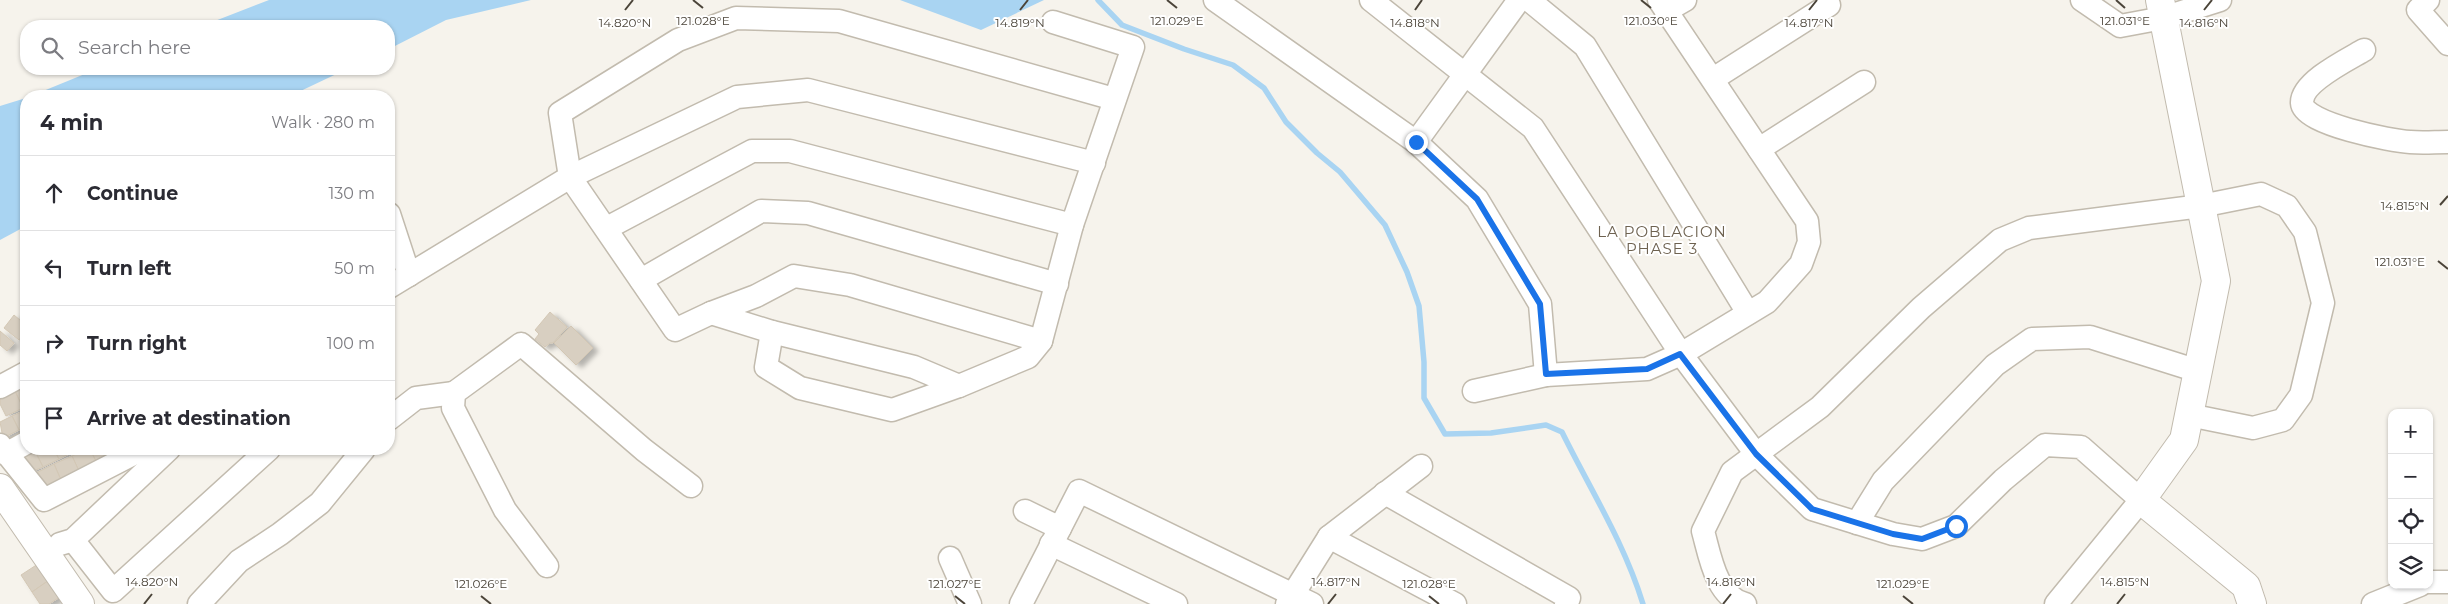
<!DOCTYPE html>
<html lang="en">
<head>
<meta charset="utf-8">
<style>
  body { margin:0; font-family:Montserrat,sans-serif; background:#f2f2f3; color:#2b2b33 }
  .controls { position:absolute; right:15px; bottom:15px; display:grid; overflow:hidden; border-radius:10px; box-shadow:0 1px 4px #0004 }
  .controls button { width:45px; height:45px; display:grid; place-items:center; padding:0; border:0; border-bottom:1px solid #e1e1e2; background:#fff; color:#2b2b33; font:25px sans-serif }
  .stop { position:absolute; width:15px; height:15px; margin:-11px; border:4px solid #1a73e8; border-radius:50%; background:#fff }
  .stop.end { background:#1a73e8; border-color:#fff; box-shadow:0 1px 5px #0008 }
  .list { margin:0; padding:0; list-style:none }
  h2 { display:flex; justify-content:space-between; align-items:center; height:65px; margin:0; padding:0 20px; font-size:21px }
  h2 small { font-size:16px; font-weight:400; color:#7c7c81 }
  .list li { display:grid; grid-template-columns:32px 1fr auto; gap:15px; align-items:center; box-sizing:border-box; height:75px; padding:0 20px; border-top:1px solid #e1e1e2 }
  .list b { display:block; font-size:19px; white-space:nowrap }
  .list em { font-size:16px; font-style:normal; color:#7c7c81 }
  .icon { flex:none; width:28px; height:28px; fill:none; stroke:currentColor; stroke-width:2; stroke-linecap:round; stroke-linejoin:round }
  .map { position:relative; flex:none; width:2448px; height:604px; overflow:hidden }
  .search { position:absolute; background:#fff; box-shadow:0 1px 4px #0004; left:20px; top:20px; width:375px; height:55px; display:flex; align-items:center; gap:12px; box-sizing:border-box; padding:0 18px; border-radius:20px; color:#7c7c81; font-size:19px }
  .panel { position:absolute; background:#fff; box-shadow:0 1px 4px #0004; left:20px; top:90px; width:375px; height:365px; border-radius:20px }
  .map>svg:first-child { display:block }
</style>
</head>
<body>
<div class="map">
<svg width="2448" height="604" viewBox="0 0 2448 604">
  <defs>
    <filter id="shadow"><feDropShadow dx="5.5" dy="3" stdDeviation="2.5" flood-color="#0004"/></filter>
  </defs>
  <rect width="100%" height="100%" fill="#f6f3ec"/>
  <g fill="#a9d4f2">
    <polygon points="269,0 531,0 446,20 389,49 389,26 202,26"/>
    <polygon points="900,0 1044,0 981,30"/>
    <polygon points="97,69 347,69 290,96 31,96"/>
    <polygon points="26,98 26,226 0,240 0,106"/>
  </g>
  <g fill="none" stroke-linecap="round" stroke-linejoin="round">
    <path stroke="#a9d4f2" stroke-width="5.5" d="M1098,0l24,25 62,24 49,16 31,23 22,34 31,31 23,19 45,53 22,47 12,34 5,56v36l21,36 46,-1 55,-8 16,7c28,57 62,110 81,172"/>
  </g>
  <g fill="#d8cfc1" stroke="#d3c7b4" filter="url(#shadow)">
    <polygon points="550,312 567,327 553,343 550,343 545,347 535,339 539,334 535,330"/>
    <polygon points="14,315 26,325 26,330 19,340 4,328"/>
    <polygon points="571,326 593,348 576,365 554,343"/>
    <polygon points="0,331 14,343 7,351 0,345"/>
    <polygon points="26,381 26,406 23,408 13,387"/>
    <polygon points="13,387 23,408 6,416 0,404 0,393"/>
    <polygon points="26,410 26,426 19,430 12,416"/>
    <polygon points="12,416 19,430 3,438 0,422"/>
    <polygon points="34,449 54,449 59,459 43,467"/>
    <polygon points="34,449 43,467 26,474 16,453"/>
    <polygon points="54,449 74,449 75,451 59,459"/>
    <polygon points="87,449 90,449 97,463 79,471 72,456"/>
    <polygon points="90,449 112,449 114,455 97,463"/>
    <polygon points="72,456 79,471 61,480 54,464"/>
    <polygon points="54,464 61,480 43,488 36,473"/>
    <polygon points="41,562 52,578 32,592 21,575"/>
    <polygon points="52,578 63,595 49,604 40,604 32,592"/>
  </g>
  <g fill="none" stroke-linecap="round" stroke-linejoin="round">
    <defs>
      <g id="minor">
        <polyline points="1215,0 1416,142 1477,199 1540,304 1546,375"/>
        <polyline points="1371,0 1533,128 1681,354 1756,454 1812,509 1893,534 1922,539 1956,526 2003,480 2045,445 2081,447 2141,500 2056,604"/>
        <polyline points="1529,0 1585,46 1748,313"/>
        <polyline points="2082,0 2120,26 2163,18 2220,0"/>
        <polyline points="2428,0 2418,10 2448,44"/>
        <polyline points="1666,11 1685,0"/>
        <path d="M2364,50c-15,9 -63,32 -62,53 1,21 90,38 108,39 12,1 25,0 38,0"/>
        <polyline points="1713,79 1829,5"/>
        <polyline points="1416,142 1519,0"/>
        <polyline points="1759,149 1864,82"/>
        <polyline points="389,214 409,275"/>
        <polyline points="607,228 752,151 790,151 1072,225"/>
        <polyline points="641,280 761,211 808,213 1057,284"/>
        <polyline points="389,287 570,177 737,97 808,90 1094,163"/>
        <polyline points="711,313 772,332 914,367 959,386"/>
        <polyline points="772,332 766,367 800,388 892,410 959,386 1028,357 1041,341 1072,225 1133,47 1053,22"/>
        <polyline points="1041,341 850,285 794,276 756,296 711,313 675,330 570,177 560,113 678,40 736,18 839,21 1114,99"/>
        <polyline points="0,387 26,373"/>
        <polyline points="1474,391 1546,375 1647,369 1681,354 1767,302 1801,264 1809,242 1807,221 1659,0"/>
        <polyline points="389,419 416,398 454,393"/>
        <polyline points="0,445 44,500 143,449"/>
        <polyline points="6,454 26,443"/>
        <polyline points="1385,493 1569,598 1566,604"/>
        <polyline points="1025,511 1060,528"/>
        <polyline points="1857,523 1883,481 1995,365 2032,339 2090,337 2198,371"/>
        <polyline points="1329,537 1455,604"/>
        <polyline points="73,540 113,591 269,449"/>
        <polyline points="60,544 73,540 169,449"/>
        <polyline points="1051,544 1176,604"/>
        <polyline points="950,558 970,604"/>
        <polyline points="547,566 505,510 453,408 454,393 521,344 644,450 691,486"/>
        <polyline points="2429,582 2448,582"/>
        <polyline points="199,604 239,561 280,534 320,503 364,449"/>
        <polyline points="1021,604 1079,491 1312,604"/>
        <polyline points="1287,604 1329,537 1421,466"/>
        <path d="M1745,604c-29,-7 -35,-48 -42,-73l29,-59 88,-65 101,-99 79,-68 29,-12 172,-22 60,-12 26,12 18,26 18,71 -22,92 -18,25 -30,8 -64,-13"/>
        <polyline points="2373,604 2420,585"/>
      </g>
      <g id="tertiary">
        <polyline points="2160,0 2216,281 2184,440 2141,500 2246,586 2252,604"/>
        <polyline points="0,488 80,604"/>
      </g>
    </defs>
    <use href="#minor" stroke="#c2bbae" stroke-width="25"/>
    <use href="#tertiary" stroke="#c2bbae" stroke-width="30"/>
    <use href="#minor" stroke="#fff" stroke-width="22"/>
    <use href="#tertiary" stroke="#fff" stroke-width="28"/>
  </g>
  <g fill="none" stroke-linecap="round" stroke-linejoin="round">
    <polyline stroke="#1a73e8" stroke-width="6" points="1416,142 1477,199 1540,304 1546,374 1647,369 1680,354 1756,454 1812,509 1893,534 1922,539 1956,526"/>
  </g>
  <path fill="none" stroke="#4b4439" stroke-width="2" d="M693,0l10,8M1167,0l10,8M1641,0l10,8M2116,0l9,8M625,10l8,-10M1020,10l8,-10M1415,10l7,-10M1809,10l8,-10M2204,10l8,-10M2440,205l8,-9M2438,261l10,8M481,596l10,8M955,596l10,8M1429,596l10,8M1903,596l10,8M144,604l8,-10M1328,604l8,-10M1723,604l8,-10M2117,604l8,-10"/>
  <g text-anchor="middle" stroke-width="4" stroke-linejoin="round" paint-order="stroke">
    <g font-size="15" letter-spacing="1" fill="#6e6250" stroke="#fff">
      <text x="1662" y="237">LA POBLACION<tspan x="1662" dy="17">PHASE 3</tspan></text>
    </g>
  </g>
  <g font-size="12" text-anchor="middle" fill="#4b4439" stroke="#fff" stroke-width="4" stroke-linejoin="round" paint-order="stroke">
    <text x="703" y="25">121.028°E</text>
    <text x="1177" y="25">121.029°E</text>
    <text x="1651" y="25">121.030°E</text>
    <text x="2125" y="25">121.031°E</text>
    <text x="625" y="27">14.820°N</text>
    <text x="1020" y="27">14.819°N</text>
    <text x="1415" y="27">14.818°N</text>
    <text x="1809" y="27">14.817°N</text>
    <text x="2204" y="27">14.816°N</text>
    <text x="2405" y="210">14.815°N</text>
    <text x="2400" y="266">121.031°E</text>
    <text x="152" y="586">14.820°N</text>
    <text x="1336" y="586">14.817°N</text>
    <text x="1731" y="586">14.816°N</text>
    <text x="2125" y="586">14.815°N</text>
    <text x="481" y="588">121.026°E</text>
    <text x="955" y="588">121.027°E</text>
    <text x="1429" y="588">121.028°E</text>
    <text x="1903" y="588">121.029°E</text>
  </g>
</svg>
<div class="controls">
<button>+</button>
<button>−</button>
<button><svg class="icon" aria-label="locate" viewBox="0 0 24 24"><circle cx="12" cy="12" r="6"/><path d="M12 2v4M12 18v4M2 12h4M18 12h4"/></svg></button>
<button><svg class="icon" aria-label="layers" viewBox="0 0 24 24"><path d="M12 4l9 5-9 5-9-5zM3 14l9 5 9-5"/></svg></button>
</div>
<div class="stop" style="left:1956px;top:526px"></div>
<div class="stop end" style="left:1416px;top:142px"></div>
<div class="search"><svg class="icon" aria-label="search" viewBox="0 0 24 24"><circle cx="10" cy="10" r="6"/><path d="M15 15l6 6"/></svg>Search here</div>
<section class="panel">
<h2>4 min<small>Walk · 280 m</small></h2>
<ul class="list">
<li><svg class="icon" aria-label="ahead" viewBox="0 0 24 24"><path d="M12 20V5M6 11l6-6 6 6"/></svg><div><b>Continue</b></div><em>130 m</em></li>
<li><svg class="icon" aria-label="left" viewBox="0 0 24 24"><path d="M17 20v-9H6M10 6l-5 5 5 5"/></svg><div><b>Turn left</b></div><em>50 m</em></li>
<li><svg class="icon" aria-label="right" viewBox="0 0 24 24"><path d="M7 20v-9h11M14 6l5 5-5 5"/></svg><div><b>Turn right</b></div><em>100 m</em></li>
<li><svg class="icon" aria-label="arrive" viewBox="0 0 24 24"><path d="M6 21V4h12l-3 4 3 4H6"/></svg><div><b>Arrive at destination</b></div></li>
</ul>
</section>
</div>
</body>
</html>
